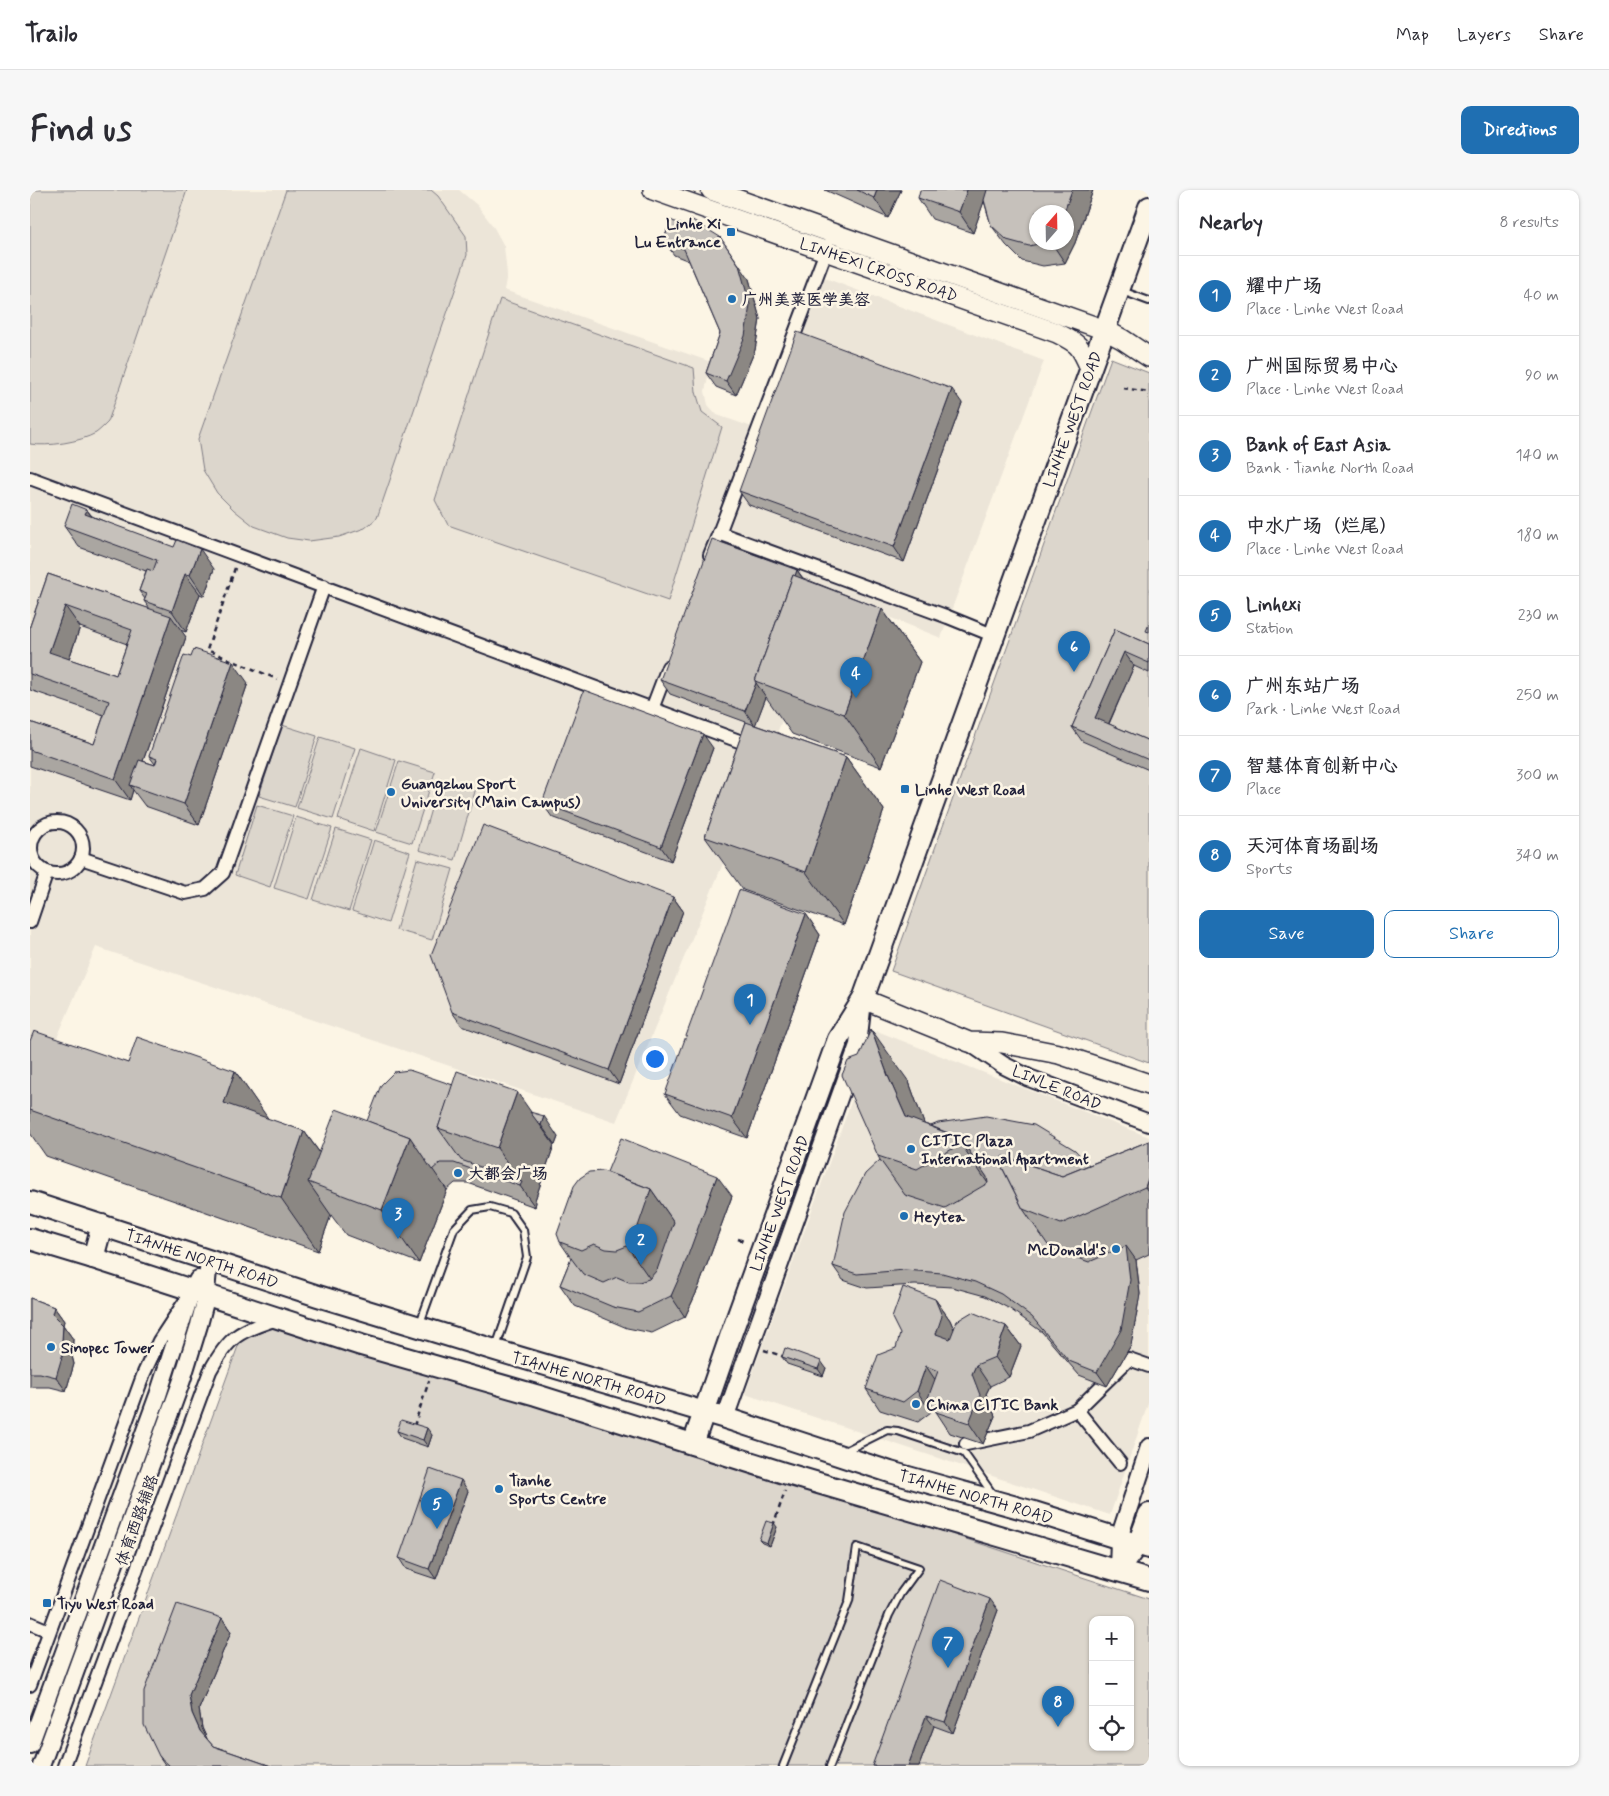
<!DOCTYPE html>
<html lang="en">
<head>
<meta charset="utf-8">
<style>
  body { margin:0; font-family:Mynerve,"LXGW WenKai TC",sans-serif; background:#f7f7f7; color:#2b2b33 }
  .controls { position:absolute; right:15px; bottom:15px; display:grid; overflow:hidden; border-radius:10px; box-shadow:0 1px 4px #0004 }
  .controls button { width:45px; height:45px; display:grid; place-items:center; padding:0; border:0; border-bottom:1px solid #e1e1e2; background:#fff; color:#2b2b33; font:25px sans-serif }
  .compass { position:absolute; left:999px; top:15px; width:45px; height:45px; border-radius:50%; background:#fff; box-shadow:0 1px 4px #0004; rotate:20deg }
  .you { position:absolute; left:624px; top:868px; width:18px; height:18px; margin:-12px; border:4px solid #fff; border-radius:50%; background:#1a73e8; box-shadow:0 0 0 8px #1a73e833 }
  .badge { display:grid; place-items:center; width:32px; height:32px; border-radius:50%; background:#1f6fb2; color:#fff; font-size:16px; font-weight:700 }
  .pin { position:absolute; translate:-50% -41px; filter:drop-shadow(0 1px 2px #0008) }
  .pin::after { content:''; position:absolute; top:26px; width:18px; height:15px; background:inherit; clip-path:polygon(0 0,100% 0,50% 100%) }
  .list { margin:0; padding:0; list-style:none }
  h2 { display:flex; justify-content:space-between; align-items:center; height:65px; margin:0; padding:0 20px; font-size:21px }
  h2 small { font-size:16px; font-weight:400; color:#7c7c81 }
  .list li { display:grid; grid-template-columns:32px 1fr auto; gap:15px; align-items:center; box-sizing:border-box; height:80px; padding:0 20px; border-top:1px solid #e1e1e2 }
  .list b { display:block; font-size:19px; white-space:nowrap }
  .list p { margin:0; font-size:16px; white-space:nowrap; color:#7c7c81 }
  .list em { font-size:16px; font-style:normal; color:#7c7c81 }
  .actions { display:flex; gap:10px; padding:15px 20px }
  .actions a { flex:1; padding:11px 0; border:1px solid #1f6fb2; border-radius:10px; text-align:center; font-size:18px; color:#1f6fb2 }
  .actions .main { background:#1f6fb2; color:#fff }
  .icon { flex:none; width:28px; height:28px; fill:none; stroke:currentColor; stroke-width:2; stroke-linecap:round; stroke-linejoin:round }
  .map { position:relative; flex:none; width:1119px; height:1576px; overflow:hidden; border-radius:10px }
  header { display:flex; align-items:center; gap:30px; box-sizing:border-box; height:70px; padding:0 25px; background:#fff; border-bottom:1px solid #e1e1e2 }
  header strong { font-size:24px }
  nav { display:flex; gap:28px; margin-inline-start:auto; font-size:18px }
  .intro { display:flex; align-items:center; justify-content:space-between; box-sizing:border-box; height:120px; padding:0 30px }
  h1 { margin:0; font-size:35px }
  .button { padding:12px 22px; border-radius:10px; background:#1f6fb2; color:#fff; font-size:18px; font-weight:700 }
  main { display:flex; gap:30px; padding:0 30px }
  aside { flex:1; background:#fff; border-radius:10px; box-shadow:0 1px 4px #0004 }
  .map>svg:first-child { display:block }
</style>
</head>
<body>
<header>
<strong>Trailo</strong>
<nav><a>Map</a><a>Layers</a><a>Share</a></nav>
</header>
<div class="intro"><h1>Find us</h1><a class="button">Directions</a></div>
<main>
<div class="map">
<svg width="1119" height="1576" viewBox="0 0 1119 1576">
  <rect width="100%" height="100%" fill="#fcf5e5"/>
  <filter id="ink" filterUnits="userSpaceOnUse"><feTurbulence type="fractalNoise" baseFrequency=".02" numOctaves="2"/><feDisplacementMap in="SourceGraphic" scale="10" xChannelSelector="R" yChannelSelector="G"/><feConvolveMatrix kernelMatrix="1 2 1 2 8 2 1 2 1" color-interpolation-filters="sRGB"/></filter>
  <g filter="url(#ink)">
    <g fill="#ece5d8">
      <polygon points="0,0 429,0 447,15 463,36 474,56 477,84 474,100 681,172 675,201 678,215 687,225 728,239 787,85 1014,171 911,448 804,405 586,932 66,757 2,906 0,905"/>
      <polygon points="847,841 1119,947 1119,1211 1080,1325 715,1204"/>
    </g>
    <g fill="#dcd6cc" stroke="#7f7c84" fill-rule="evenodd">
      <path d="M0,0h157l-79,232c-4,4 -8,8 -12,11 -16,9 -48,14 -66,11z"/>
      <polygon points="256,0 401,0 408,6 436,46 437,65 347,328 335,338 309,347 279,351 257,348 224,336 204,320 187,303 173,280 168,249"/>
      <polygon points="470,109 664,178 666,202 672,222 692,237 638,411 418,335 405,310"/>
      <polygon points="1081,168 1119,183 1119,873 861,781"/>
      <polygon points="252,535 287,546 265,617 229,606"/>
      <polygon points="290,547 325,558 303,629 267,618"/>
      <polygon points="331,558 366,570 344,641 308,629"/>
      <polygon points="369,571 405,582 382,653 346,642"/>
      <polygon points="410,588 446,598 425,670 389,660"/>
      <polygon points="227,615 263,626 240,697 205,685"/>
      <polygon points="266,627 302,638 279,709 244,698"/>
      <polygon points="306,639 341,650 319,721 283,710"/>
      <polygon points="344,650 380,662 358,733 322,721"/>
      <polygon points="387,669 423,679 402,750 366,740"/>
      <path d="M223,1115l896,294v167h-1064zM1063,1430h37v127h-37z"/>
    </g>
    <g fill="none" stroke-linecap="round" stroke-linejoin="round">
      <defs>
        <g id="service">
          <polyline points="1092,101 1119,111"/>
          <polyline points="389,1136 424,1039 442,1020 460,1017 481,1023 493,1040 497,1067 466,1157"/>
          <polyline points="813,1262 857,1240 868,1241 934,1263 964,1306"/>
          <polyline points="753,1576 819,1411 827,1357 889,1378 870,1404 859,1425 800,1576"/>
        </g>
        <g id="minor">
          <polyline points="0,288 717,554"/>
          <polyline points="689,343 798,56"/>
          <polyline points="680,365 689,343 918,427 965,446"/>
          <polyline points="622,519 638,477"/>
          <circle cx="27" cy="658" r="26"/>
          <polyline points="51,668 155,703 175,699 193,683 294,396"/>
          <polyline points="0,732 17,682"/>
          <polyline points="1047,1220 1099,1169 1119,1176"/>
          <polyline points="936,1254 999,1241 1047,1220 1090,1273"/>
          <polyline points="0,1433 19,1441"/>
          <polyline points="0,1495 114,1183 129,1151 154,1113"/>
          <path d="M34,1576l146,-395c19,-35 29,-40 67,-52"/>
        </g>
        <g id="tertiary">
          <polyline points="939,852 973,875 999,888 1119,933"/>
          <polyline points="695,1228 828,855 833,811"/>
          <polyline points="1088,1380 1089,1348 1119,1257"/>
          <polyline points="0,1555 128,1205 162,1100 168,1089"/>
          <polyline points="11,1576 152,1190 169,1135 175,1112 179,1070"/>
        </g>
        <g id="secondary">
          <path d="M623,0l404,143c22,11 23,12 33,35"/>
          <polyline points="681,0 1075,140 1092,149 1119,167"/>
          <polyline points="833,809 939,852 972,853 1029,864 1119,894"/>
        </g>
        <g id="primary">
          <polyline points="0,1012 288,1106 465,1160 695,1228 860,1282 1004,1322 1119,1358"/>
          <polyline points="0,1049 63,1068 331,1155 506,1205 754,1283 1119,1390"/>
          <polyline points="63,1068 72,1035"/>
          <path d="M663,1254l37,-107 108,-298 25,-40c95,-264 190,-528 286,-792"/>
          <polyline points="1088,1380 1108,1354 1119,1324"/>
        </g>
      </defs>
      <use href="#service" stroke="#22223b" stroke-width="10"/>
      <use href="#minor" stroke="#22223b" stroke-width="16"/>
      <use href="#tertiary" stroke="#22223b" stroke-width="20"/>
      <use href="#secondary" stroke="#22223b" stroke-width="22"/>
      <use href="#primary" stroke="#22223b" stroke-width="24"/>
      <g stroke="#22223b" stroke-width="2.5" stroke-dasharray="5 4" stroke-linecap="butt">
        <polyline points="1093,198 1119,202"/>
        <polyline points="205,378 177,460 247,489"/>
        <polyline points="708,1049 716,1052"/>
        <polyline points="734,1160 755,1167"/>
        <polyline points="384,1236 399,1191"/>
        <polyline points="743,1336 755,1301"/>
      </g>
      <use href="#service" stroke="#fcf5e5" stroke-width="6"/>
      <use href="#minor" stroke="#fcf5e5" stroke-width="12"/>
      <use href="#tertiary" stroke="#fcf5e5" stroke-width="16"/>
      <use href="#secondary" stroke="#fcf5e5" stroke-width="19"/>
      <use href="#primary" stroke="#fcf5e5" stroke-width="20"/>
    </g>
    <g fill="#aaa6a1" stroke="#22223b" fill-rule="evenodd">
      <polygon points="795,0 871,0 858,28"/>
      <path d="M1063,0l-18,53 -10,20 -22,3 -21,-5 -16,-16 -15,-20 -7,-24 -11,32 -41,-14 -14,-21zM1006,22l30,30h-30z"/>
      <polygon points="640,30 719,89 730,129 725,160 706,205 686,197 676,183 690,143 659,71 644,65 634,51"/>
      <polygon points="932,213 874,372 719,315 709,301"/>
      <path d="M57,320l5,6 122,53 -10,27 -4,-2 -14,38 -6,-2 6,7 -43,124 12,4v-1l-6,-8 99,-73 -49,142 -54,-19 -12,-16 -3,10 -100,-34v-44l64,22 10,-29 -74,-25v-64l18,-52 102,35 -6,-8 1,-2 -6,-8 7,-20 -67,-24 -15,-21zM50,437l47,17 -11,31 -47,-16z"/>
      <polygon points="767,380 773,388 852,419 890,472 851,577 762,544 736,507 725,535 816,567 854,620 814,735 713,700 675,647 716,532 640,504 630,490"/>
      <polygon points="1085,439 1119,454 1119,483 1104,476 1079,534 1119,551 1119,580 1052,551 1042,537"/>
      <polygon points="683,558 641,671 522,627 512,613"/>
      <polygon points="643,707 653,721 589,894 432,836 422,822"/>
      <polygon points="776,724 790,745 717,948 650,924 635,904"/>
      <polygon points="0,851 98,873 205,881 238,929 274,941 290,963 337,931 500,922 528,947 525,955 524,955 505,1010 506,1012 505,1017 438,993 425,993 417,1000 389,1073 316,1045 301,1025 288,1061 16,966 0,943"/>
      <polygon points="879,892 894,934 901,936 1059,975 1119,951 1119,1064 1106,1070 1110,1104 1101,1155 1077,1196 1049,1185 1012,1142 980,1119 955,1106 922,1097 885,1095 837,1098 813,1090 803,1076 850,970 848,966"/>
      <polygon points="577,982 702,1006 668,1099 655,1127 622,1143 597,1138 545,1116 530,1095 541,1068 530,1052"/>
      <polygon points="0,1108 24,1117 34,1131 33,1135 43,1149 42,1166 44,1174 36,1201 20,1197 0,1197"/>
      <polygon points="905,1109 920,1130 924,1140 976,1136 991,1156 979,1187 960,1196 956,1204 965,1226 953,1254 920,1243 903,1217 901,1222 888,1232 850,1220 836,1199 866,1158"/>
      <polygon points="752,1167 796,1178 793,1186 757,1174"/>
      <polygon points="367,1241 402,1245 398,1257 372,1248"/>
      <polygon points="438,1301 406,1389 376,1379 369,1368"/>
      <polygon points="747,1337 740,1356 732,1353 729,1350"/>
      <polygon points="968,1420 923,1543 904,1536 889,1576 842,1576"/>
      <polygon points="192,1428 201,1442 169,1519 172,1538 177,1549 183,1556 241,1576 136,1576 129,1566"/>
    </g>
    <g fill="#8b8783" stroke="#22223b">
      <polygon points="847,0 871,0 858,28 844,8"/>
      <polygon points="937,0 958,0 943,43 929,22"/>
      <polygon points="1042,0 1063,0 1045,53 1035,73 1021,52 1036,52 1036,22 1034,22"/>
      <polygon points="690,47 719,89 730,129 725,160 706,205 696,191"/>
      <polygon points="922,199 932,213 874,372 864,357"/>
      <polygon points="57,320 71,340 55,324"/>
      <polygon points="170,359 184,379 174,406 160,385"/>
      <polygon points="767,380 777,395 726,492"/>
      <polygon points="155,384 170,404 156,442 142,421"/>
      <polygon points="35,416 50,437 34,483 19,462"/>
      <polygon points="852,419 890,472 851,577 814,524"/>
      <polygon points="141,426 156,447 104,597 100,595 103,600 100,610 85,589"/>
      <polygon points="1094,462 1104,476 1075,542 1065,528"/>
      <polygon points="203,472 218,493 169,635 154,614"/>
      <polygon points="726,493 736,507 725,536 715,521"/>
      <polygon points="673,544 683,558 641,671 631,657"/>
      <polygon points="816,567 854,620 814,735 776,682"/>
      <polygon points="643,707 653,721 589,894 579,880"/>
      <polygon points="776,724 790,745 717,948 702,928"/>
      <polygon points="841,839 879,892 896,939 876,927 858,886"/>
      <polygon points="205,881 242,934 194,913"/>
      <polygon points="487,902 524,955 505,1010 506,1012 505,1017 490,996 491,993 467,958"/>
      <polygon points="514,926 528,947 525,955 511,935"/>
      <polygon points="274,941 312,994 278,992 301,1025 288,1061 251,1008"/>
      <polygon points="380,947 417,1000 389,1073 352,1020"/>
      <polygon points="930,948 967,1001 968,1008 931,954"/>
      <polygon points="687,986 702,1006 668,1099 655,1127 641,1106"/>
      <polygon points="1119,986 1119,1003 1115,997"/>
      <polygon points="621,999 658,1052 634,1109 597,1056"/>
      <polygon points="1096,1056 1106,1070 1110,1104 1101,1155 1077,1196 1067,1182"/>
      <polygon points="905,1109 920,1130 927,1146 920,1164 906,1144"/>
      <polygon points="24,1117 34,1131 32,1138 22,1124"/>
      <polygon points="33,1135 43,1149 42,1166 44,1174 36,1201 26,1187 32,1151"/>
      <polygon points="976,1136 991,1156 979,1187 965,1167"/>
      <polygon points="791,1171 796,1178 793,1186 788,1179"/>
      <polygon points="946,1175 960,1196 956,1204 965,1226 953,1254 939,1233 942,1184"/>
      <polygon points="896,1176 910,1197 901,1222 887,1201"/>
      <polygon points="397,1238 402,1245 398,1257 393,1250"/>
      <polygon points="431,1290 438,1301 406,1389 399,1379"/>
      <polygon points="744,1333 747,1337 740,1356 737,1353"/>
      <polygon points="960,1409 968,1420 923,1543 915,1532"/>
      <polygon points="192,1428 201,1442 169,1519 172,1538 180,1555 170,1541 162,1523 159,1505"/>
      <polygon points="896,1526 904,1536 889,1576 878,1576"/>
    </g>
    <g fill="#c6c1bb" stroke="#22223b" fill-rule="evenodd">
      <polygon points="827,0 847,0 844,8"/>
      <polygon points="890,0 937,0 929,22 888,8"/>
      <polygon points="957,0 1042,0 1034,22 1006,22 1006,52 1017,52 999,56 977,50 961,35 954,10"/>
      <polygon points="661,29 690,47 709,75 720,115 715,146 696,191 676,183 690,143 654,59 634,51 640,30 656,36"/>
      <polygon points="767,142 922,199 864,357 709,301"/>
      <polygon points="42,314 57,320 55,324 144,357 147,350 170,359 160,385 155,384 142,421 114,411 117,404 109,401 117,379 123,381 127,370 34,336"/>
      <polygon points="682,349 767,380 765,386 763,385 725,491 726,493 715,521 630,490"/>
      <path d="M18,384l123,42 -56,163 -85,-29v-28l64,22 15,-43 -79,-27v-48zM35,416l67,24 -16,45 -67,-23z"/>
      <polygon points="763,385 852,419 814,524 725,491"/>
      <polygon points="1119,434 1119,442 1116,441"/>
      <polygon points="1085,439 1119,454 1119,473 1094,462 1065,528 1119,551 1119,570 1042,537"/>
      <polygon points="164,459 203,472 154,614 100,595 109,570 125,575 127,569 119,566 154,465 161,467"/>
      <polygon points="554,500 673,544 631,657 512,613"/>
      <polygon points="716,532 816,567 776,682 675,647"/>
      <polygon points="453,635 643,707 579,880 422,822 401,765"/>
      <polygon points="709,700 776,724 702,928 635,904"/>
      <polygon points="841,839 858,886 876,927 930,948 931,954 887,979 848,966 812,885 818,871 829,867"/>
      <polygon points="4,841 98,873 107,847 205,881 194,913 274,941 251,1008 0,920 0,851"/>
      <polygon points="379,880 423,895 408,938 431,970 492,992 490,996 424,973 410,973 402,980 380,947 337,931 351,895 364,882"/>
      <polygon points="427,881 487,902 467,958 408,938"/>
      <polygon points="306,919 380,947 352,1020 278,992"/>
      <polygon points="500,922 514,926 511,935 509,934"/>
      <polygon points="956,926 1004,935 1045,960 1059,975 1032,986 973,966 969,971 993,1019 1020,1058 1059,1072 1096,1056 1100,1090 1091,1140 1067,1182 1039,1171 1002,1127 971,1104 945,1092 912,1083 875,1080 827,1084 803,1076 815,1022 835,984 850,970 875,1005 915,1018 958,993 957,987 930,948 901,936 908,933"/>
      <polygon points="591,948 687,986 653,1079 641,1106 608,1122 583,1117 530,1095 541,1068 553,1084 574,1093 587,1087 599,1092 609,1092 619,1089 627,1080 644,1032 621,999 577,982"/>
      <polygon points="1119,951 1119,986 1115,997 1031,1034 993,1019 969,971 973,966 1032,986"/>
      <polygon points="573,981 621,999 604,1048 597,1056 587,1060 576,1059 564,1054 551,1060 530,1052 527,1044 544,996 550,988 559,982"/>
      <polygon points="873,1097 905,1109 912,1126 906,1144 920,1149 927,1131 942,1122 976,1136 965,1167 946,1175 942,1184 950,1205 939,1233 906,1222 898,1208 908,1181 896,1176 887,1201 873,1212 836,1199 848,1165 866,1158 870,1144 862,1128"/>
      <polygon points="0,1108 24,1117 22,1124 33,1135 32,1151 34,1160 26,1187 10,1183 0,1183"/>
      <polygon points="755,1158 791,1171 788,1179 752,1167"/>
      <polygon points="371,1230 397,1238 393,1250 367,1241"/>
      <polygon points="400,1279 431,1290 399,1379 369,1368"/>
      <polygon points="736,1331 744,1333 737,1353 729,1350"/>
      <polygon points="910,1390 960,1409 915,1532 896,1526 878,1576 842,1576"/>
      <polygon points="147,1414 192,1428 159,1505 162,1523 170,1541 183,1556 241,1576 140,1576 129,1566 114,1535 114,1501"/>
    </g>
  </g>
  <g fill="#1f6fb2" stroke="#fcf5e5" stroke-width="2">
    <rect x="696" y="37" width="10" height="10" rx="2.5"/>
    <circle cx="702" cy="109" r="5"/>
    <rect x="870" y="594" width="10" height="10" rx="2.5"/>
    <circle cx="361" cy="602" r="5"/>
    <circle cx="881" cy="959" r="5"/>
    <circle cx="428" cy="983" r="5"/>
    <circle cx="874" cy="1026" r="5"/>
    <circle cx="1086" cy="1059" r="5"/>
    <circle cx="21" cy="1157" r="5"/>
    <circle cx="886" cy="1214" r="5"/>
    <circle cx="469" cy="1299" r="5"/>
    <rect x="12" y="1408" width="10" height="10" rx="2.5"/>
  </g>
  <g text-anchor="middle" stroke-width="5" stroke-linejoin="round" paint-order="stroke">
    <g font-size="16" font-weight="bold" fill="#22223b" stroke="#fcf5e5" text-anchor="start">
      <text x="691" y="39" text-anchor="end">Linhe Xi<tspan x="691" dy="18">Lu Entrance</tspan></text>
      <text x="712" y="115">广州美莱医学美容</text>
      <text x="371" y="599">Guangzhou Sport<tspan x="371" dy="18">University (Main Campus)</tspan></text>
      <text x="885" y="605">Linhe West Road</text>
      <text x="891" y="956">CITIC Plaza<tspan x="891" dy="18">International Apartment</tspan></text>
      <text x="438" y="989">大都会广场</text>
      <text x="884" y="1032">Heytea</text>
      <text x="1076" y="1065" text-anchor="end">McDonald's</text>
      <text x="31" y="1163">Sinopec Tower</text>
      <text x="896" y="1220">China CITIC Bank</text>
      <text x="479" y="1296">Tianhe<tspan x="479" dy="18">Sports Centre</tspan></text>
      <text x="27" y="1419">Tiyu West Road</text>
    </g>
    <g font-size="16" fill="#22223b" stroke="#fcf5e5">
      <text transform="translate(849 79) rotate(19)" y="6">LINHEXI CROSS ROAD</text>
      <text transform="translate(1042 229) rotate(-70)" y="6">LINHE WEST ROAD</text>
      <text transform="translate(1027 897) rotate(22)" y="6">LINLE ROAD</text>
      <text transform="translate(749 1013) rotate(-70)" y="6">LINHE WEST ROAD</text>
      <text transform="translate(172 1068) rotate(18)" y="6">TIANHE NORTH ROAD</text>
      <text transform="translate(559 1188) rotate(16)" y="6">TIANHE NORTH ROAD</text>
      <text transform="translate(946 1306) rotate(16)" y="6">TIANHE NORTH ROAD</text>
      <text transform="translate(106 1330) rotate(-70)" y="6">体育西路辅路</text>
    </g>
  </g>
</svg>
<div class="controls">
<button>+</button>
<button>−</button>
<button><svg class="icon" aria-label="locate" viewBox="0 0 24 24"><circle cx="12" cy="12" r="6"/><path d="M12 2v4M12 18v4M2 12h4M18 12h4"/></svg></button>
</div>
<svg class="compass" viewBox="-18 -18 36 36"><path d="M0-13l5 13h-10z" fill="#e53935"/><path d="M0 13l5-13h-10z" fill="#7c7c81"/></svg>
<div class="you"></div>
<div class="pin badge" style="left:720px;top:835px">1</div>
<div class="pin badge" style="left:611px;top:1075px">2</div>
<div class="pin badge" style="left:368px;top:1049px">3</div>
<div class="pin badge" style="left:826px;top:508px">4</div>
<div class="pin badge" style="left:407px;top:1339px">5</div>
<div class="pin badge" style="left:1044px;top:482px">6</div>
<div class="pin badge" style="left:918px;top:1478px">7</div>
<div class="pin badge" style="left:1028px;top:1537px">8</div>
</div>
<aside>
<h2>Nearby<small>8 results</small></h2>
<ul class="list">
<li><span class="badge">1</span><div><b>耀中广场</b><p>Place · Linhe West Road</p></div><em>40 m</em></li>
<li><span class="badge">2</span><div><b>广州国际贸易中心</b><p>Place · Linhe West Road</p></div><em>90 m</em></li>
<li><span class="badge">3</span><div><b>Bank of East Asia</b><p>Bank · Tianhe North Road</p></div><em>140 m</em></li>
<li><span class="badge">4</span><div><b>中水广场（烂尾）</b><p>Place · Linhe West Road</p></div><em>180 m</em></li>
<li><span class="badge">5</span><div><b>Linhexi</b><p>Station</p></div><em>230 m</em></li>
<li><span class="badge">6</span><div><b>广州东站广场</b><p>Park · Linhe West Road</p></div><em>250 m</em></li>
<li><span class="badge">7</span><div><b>智慧体育创新中心</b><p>Place</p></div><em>300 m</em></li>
<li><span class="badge">8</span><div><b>天河体育场副场</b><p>Sports</p></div><em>340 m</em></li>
</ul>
<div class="actions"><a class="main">Save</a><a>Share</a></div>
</aside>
</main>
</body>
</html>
